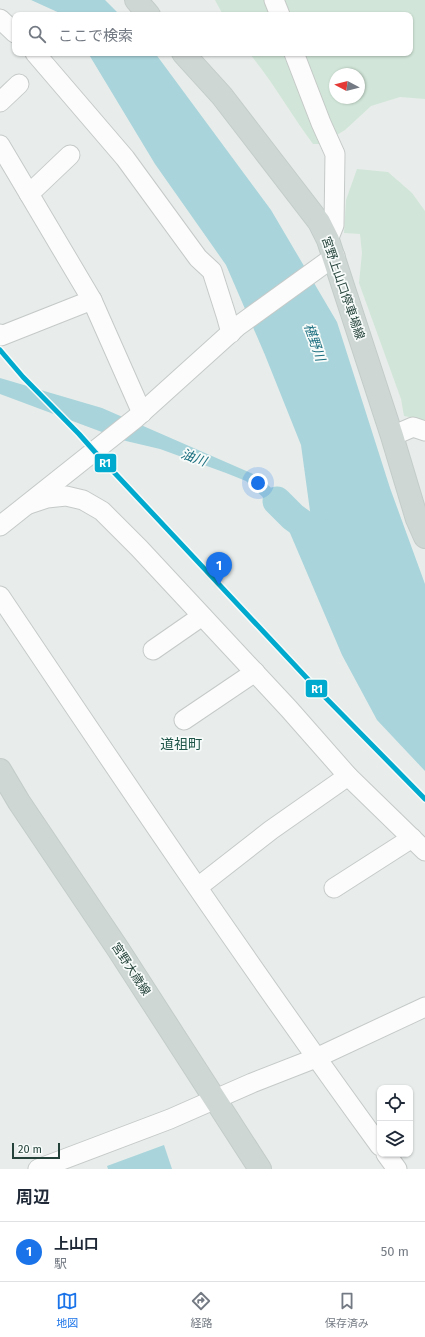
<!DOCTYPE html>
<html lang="ja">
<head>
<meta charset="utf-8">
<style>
  body { margin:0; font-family:"Fira Sans","Noto Sans JP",sans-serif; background:#f2f2f3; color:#1f2937 }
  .controls { position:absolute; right:12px; bottom:12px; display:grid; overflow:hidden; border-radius:8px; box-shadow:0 1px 3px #0004 }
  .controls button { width:36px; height:36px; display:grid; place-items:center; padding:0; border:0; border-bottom:1px solid #e0e1e3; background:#fff; color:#1f2937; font:20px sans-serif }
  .compass { position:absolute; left:329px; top:68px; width:36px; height:36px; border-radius:50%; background:#fff; box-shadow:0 1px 3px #0004; rotate:277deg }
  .scale { position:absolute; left:12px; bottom:10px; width:48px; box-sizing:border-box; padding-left:4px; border:2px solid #24423a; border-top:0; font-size:11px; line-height:14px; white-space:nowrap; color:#24423a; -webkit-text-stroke:3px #f7fbf9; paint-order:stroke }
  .you { position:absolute; left:258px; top:483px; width:14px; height:14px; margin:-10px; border:3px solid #fff; border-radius:50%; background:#1a73e8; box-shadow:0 0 0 6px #1a73e833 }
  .badge { display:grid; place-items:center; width:26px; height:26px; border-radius:50%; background:#1a73e8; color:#fff; font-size:13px; font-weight:700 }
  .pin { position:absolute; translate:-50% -33px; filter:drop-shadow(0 1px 2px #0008) }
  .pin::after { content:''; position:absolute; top:21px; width:14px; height:12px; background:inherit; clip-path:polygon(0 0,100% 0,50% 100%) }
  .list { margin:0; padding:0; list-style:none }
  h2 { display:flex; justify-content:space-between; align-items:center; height:52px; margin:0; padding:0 16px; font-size:17px }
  h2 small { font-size:13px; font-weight:400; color:#747a83 }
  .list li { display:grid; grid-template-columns:26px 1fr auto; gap:12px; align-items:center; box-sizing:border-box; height:60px; padding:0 16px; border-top:1px solid #e0e1e3 }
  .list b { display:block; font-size:15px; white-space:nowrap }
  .list p { margin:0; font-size:13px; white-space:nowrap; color:#747a83 }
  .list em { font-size:13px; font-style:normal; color:#747a83 }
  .icon { flex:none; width:22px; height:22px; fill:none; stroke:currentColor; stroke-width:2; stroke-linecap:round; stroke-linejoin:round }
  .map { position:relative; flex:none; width:425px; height:1169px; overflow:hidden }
  .search { position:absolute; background:#fff; box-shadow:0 1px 3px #0004; left:12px; right:12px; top:12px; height:44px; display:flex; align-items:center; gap:10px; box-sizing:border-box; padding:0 14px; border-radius:8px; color:#747a83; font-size:15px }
  .sheet { height:112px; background:#fff }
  nav { display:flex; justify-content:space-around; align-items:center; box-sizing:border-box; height:56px; border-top:1px solid #e0e1e3; background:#fff; font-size:11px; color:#747a83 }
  nav a { display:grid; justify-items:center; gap:2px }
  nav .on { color:#1a73e8 }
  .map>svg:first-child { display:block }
</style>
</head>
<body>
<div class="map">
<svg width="425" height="1169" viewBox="0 0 425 1169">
  <rect width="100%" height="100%" fill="#e8edeb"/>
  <g fill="#d1e6d8" fill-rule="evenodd">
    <path d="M215,0h210v99l-25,-2 -29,9 -26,24 -23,14h-9c-22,-30 -40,-62 -64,-91h161v-38h-187zM335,74h24v24h-24z"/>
    <polygon points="357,169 388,172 412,193 425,211 425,420 404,416 401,399 359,283 362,253 360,234 344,233 346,200"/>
  </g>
  <g fill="#a9d4db">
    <polygon points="31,0 105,0 120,15 64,15"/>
    <polygon points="88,53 155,53 271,210 337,322 390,488 425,584 425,771 377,720 342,655 287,526 268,502 246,481 226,473 160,449 126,441 0,394 0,378 102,408 258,476 280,496 313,533 301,445 265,355 226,265 155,164"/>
    <polygon points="164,1145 172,1169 108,1169 107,1166"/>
  </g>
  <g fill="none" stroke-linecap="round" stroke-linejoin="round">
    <polyline stroke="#a9d4db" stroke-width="29" points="277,501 293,517 311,530 350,541"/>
    <defs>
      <g id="minor">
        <polyline points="274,0 280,15"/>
        <polyline points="0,19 15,33"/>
        <polyline points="35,53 125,158 198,258 212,271 226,315 231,333"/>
        <polyline points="294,53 321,123 335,154 334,225 328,240"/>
        <polyline points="0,102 19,84"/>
        <polyline points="0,145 92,300 142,413"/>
        <polyline points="29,194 70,155"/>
        <polyline points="0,334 1,336 92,300"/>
        <polyline points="392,436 413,427 425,431"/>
        <polyline points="29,504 47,498 66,496 83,500 102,511 139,548 289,709 348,776 425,851"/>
        <polyline points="0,526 136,418 238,326 335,256"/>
        <path d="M0,596c124,185 249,370 380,550"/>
        <polyline points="153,650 202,616"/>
        <polyline points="184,720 255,672"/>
        <polyline points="198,887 271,830 348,776"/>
        <polyline points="334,888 412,838"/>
        <polyline points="386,1154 397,1169"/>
        <polyline points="38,1169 170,1119 252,1083 316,1058 425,1007"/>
      </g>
      <g id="major">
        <polyline points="136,0 149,15"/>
        <polyline points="183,53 222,96 319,222 328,240 392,436 417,519 425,537"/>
        <polyline points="0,770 19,802 118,949 260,1169"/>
      </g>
    </defs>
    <use href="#minor" stroke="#c5cac8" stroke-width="21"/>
    <use href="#major" stroke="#c3ccc9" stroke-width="24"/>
    <use href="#minor" stroke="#fcfcfc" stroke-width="19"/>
    <use href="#major" stroke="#cfd7d5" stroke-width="22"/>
    <defs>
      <polyline id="rail-1" points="0,350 23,377 79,434 95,452 318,690 425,799"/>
    </defs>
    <use href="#rail-1" stroke="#f7fbf9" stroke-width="8"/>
    <use href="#rail-1" stroke="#00a9ce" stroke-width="5"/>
  </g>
  <g text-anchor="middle" stroke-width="3.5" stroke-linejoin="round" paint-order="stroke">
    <g font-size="12" fill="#24423a" stroke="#f7fbf9">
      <text transform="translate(343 288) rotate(71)" y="4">宮野上山口停車場線</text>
      <text transform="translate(131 969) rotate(57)" y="4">宮野大歳線</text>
    </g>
    <g font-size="13" font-style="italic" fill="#1c6f80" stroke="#f7fbf9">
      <text transform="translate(315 342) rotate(71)" y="5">椹野川</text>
      <text transform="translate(194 457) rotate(20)" y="5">油川</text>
    </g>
    <g font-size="14" fill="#1f5548" stroke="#f7fbf9">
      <text x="181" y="749">道祖町</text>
    </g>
  </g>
  <g stroke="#f7fbf9" stroke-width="1.5">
    <rect x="94" y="453" width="23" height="20" rx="4" fill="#00a9ce"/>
    <rect x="305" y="679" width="23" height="19" rx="4" fill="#00a9ce"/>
  </g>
  <g font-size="11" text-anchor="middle" font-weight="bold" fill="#fff">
    <text x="105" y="467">R1</text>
    <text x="317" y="693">R1</text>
  </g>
</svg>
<div class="controls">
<button><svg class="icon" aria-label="locate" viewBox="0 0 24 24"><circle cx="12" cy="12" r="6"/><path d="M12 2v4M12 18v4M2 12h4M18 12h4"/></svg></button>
<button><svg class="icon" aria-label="layers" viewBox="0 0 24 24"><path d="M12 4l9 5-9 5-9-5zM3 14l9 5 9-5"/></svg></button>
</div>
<svg class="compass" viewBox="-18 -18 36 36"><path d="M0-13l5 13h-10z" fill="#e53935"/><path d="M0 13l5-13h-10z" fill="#747a83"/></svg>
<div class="scale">20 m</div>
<div class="you"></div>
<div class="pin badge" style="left:219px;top:585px">1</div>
<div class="search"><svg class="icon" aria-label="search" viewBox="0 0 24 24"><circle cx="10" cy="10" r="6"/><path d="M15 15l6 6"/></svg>ここで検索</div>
</div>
<section class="sheet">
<h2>周辺<small></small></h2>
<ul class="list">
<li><span class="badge">1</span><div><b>上山口</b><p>駅</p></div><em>50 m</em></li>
</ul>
</section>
<nav>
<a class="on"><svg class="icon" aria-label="map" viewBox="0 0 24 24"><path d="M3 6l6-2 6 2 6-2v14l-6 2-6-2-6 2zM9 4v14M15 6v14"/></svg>地図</a>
<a><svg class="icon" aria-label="directions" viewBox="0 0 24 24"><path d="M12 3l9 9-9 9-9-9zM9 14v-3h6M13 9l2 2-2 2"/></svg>経路</a>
<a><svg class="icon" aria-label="saved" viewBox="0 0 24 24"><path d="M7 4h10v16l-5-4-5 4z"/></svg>保存済み</a>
</nav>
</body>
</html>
